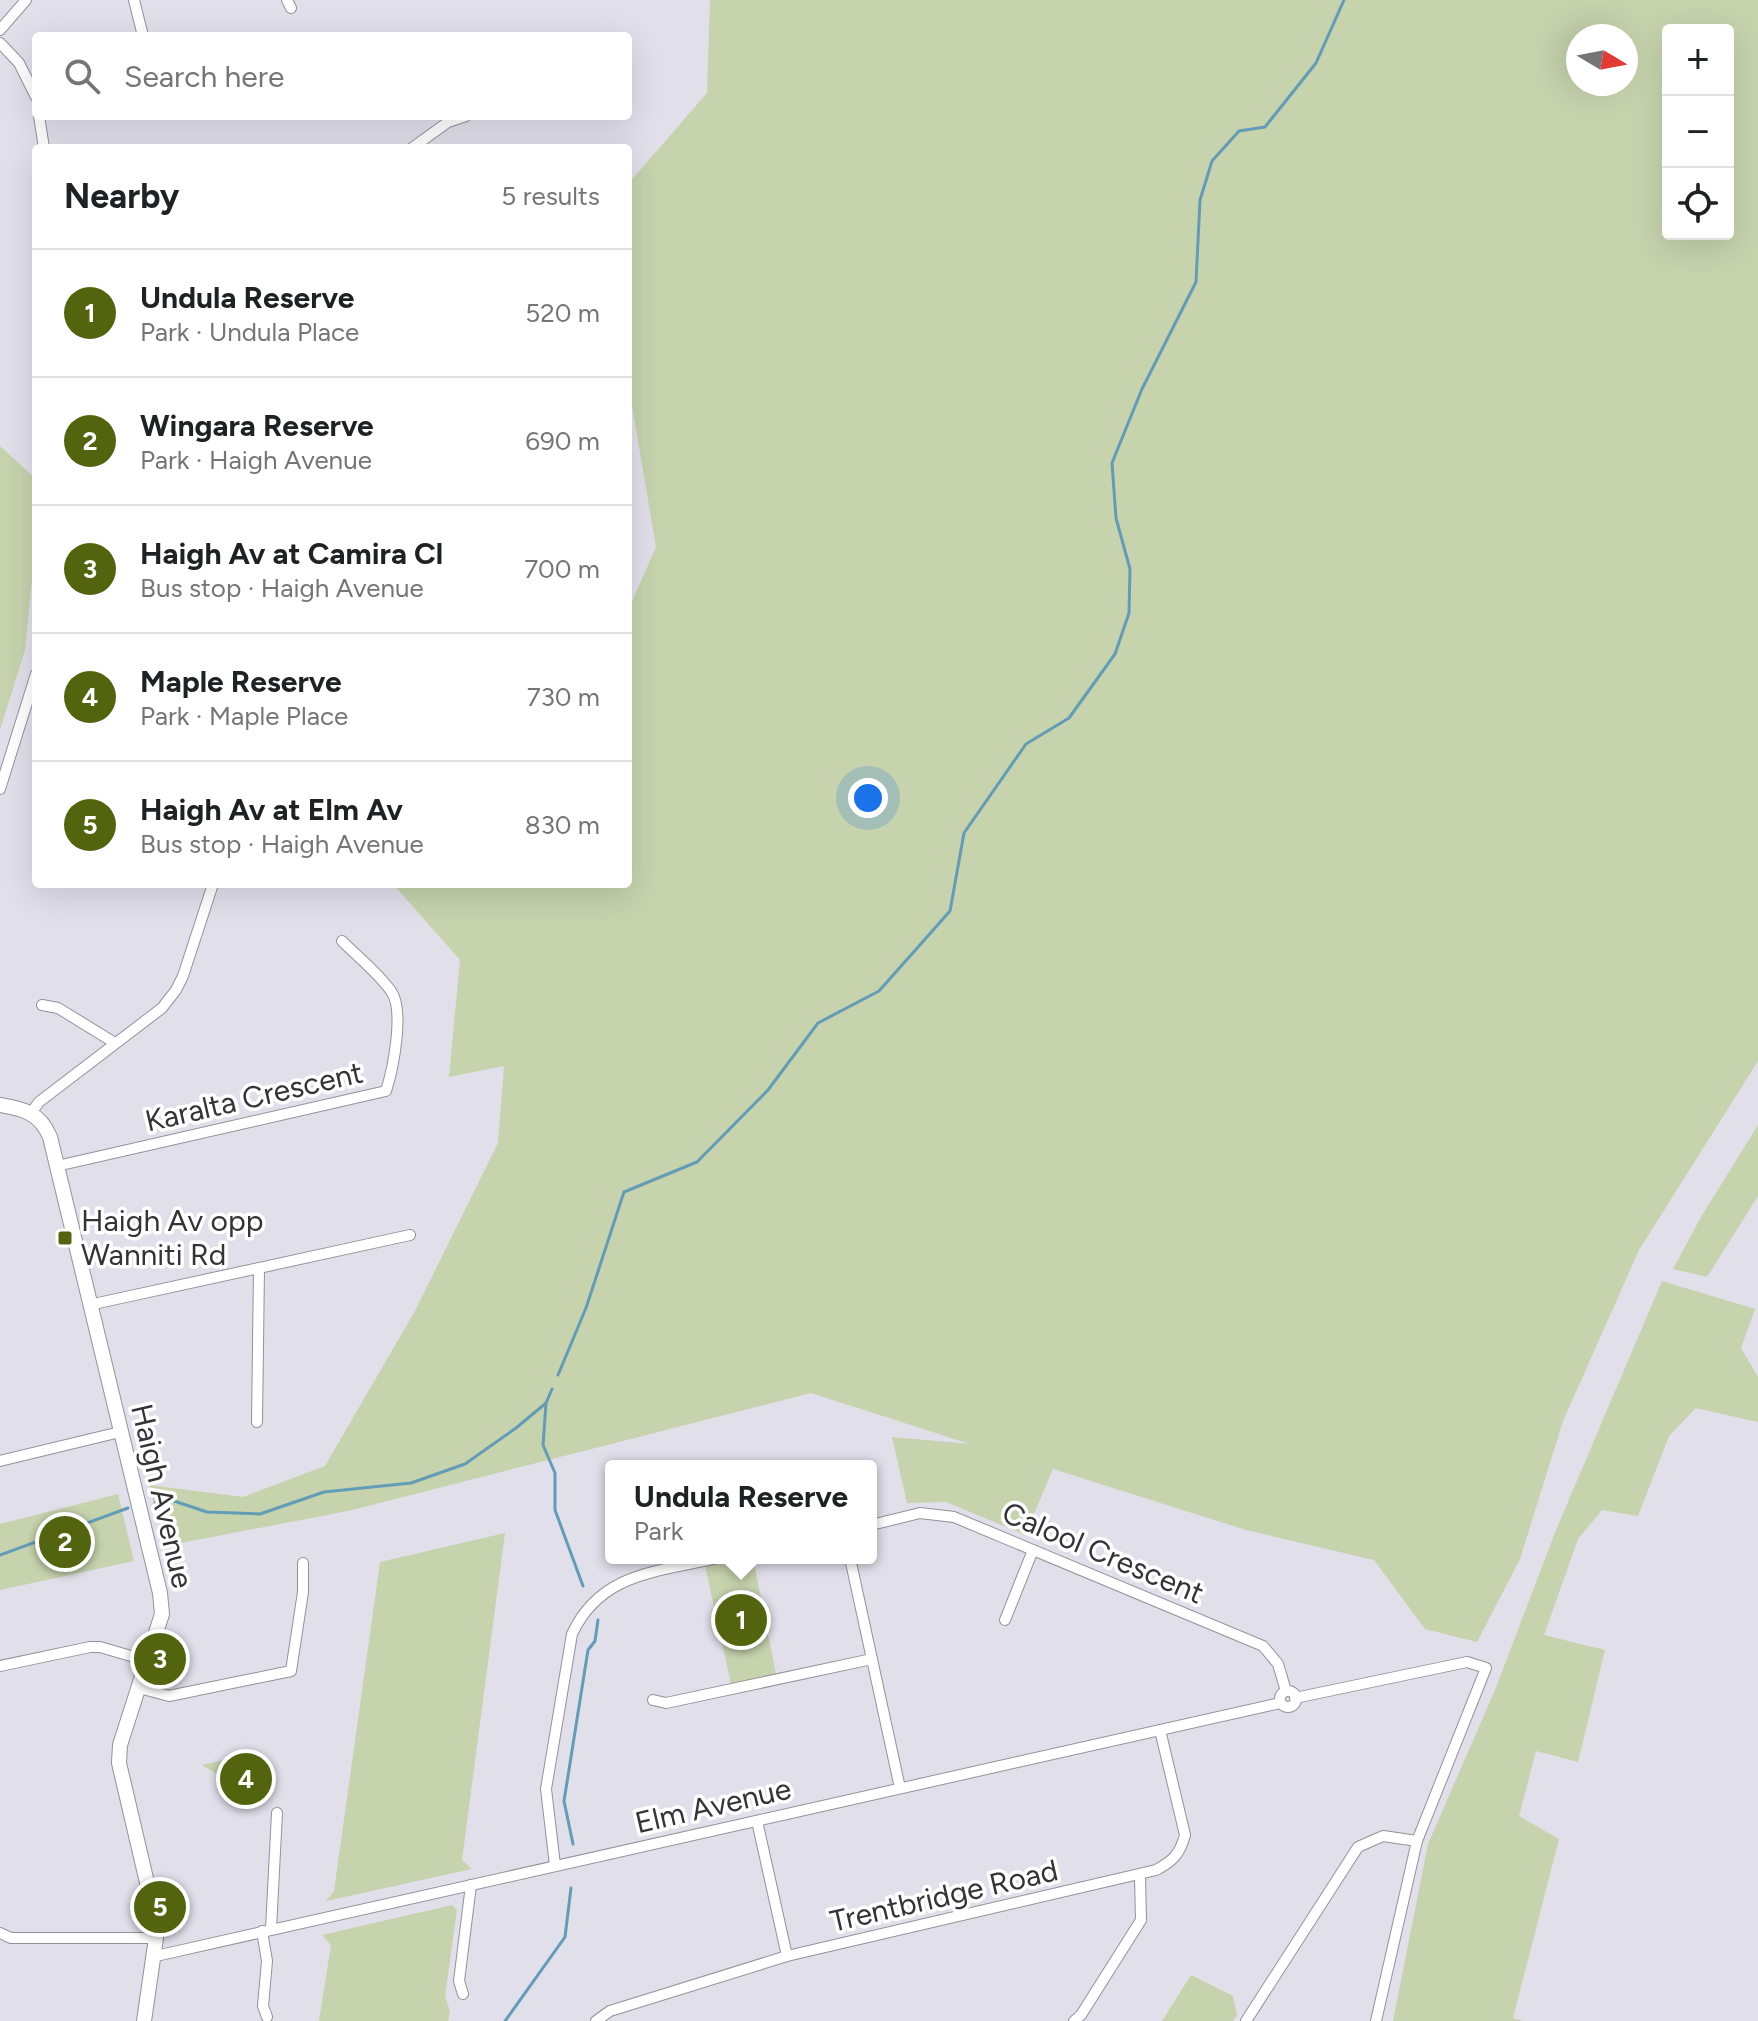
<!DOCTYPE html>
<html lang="en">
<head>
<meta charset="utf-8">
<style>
  body { margin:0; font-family:Figtree,sans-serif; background:#f2f2f2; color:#202124 }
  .controls { position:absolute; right:24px; top:24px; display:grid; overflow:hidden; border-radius:8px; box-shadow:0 8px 32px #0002 }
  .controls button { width:72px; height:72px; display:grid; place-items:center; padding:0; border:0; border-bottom:2px solid #e0e0e0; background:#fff; color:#202124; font:40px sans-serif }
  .compass { position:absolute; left:1566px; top:24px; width:72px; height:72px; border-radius:50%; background:#fff; box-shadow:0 8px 32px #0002; rotate:100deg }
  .you { position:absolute; left:868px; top:798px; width:28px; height:28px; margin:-20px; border:6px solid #fff; border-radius:50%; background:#1a73e8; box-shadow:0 0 0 12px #1a73e833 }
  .badge { display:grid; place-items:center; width:52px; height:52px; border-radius:50%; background:#52650e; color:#fff; font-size:26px; font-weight:700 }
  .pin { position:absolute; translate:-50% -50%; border:4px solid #fff; box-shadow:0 2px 8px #0006 }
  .popup { position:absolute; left:605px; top:1460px; width:272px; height:104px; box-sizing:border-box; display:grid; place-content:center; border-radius:8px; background:#fff; filter:drop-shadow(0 2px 6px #0005); font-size:26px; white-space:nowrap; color:#757577 }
  .popup b { font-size:30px; color:#202124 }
  .popup::after { content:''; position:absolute; left:50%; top:100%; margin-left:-16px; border:16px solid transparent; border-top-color:#fff }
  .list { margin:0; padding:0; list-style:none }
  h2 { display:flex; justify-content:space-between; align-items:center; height:104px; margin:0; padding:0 32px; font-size:34px }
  h2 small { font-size:26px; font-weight:400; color:#757577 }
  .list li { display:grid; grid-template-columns:52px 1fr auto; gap:24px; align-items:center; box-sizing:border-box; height:128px; padding:0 32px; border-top:2px solid #e0e0e0 }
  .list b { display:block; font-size:30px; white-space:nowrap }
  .list p { margin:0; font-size:26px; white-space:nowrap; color:#757577 }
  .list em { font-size:26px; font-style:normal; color:#757577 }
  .icon { flex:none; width:44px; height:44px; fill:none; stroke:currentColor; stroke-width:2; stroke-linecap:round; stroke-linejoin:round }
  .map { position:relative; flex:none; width:1758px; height:2021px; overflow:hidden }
  .search { position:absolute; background:#fff; box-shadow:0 8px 32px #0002; left:32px; top:32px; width:600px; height:88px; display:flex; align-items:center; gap:20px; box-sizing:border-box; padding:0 28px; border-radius:8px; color:#757577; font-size:30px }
  .panel { position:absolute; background:#fff; box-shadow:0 8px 32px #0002; left:32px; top:144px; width:600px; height:744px; border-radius:8px }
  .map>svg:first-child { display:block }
</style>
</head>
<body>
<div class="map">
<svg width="1758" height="2021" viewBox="0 0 1758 2021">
  <rect width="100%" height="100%" fill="#e1dfea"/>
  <g fill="#c6d3ad" fill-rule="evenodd">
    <path d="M710,0h1048v1061l-119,189 -76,171 -43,138 -43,83 -52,-13 -51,-69 -128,-30 -193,-61 -28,66 -79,-33 -39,1 -15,-66 78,7 -159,-51 -463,118 -183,35 -16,-61 94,12 82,-31 90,-155 83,-168 6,-77 -55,11 11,-117 -67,-76h235v-273l28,-64 -28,-165v-198l79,-91zM1668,30h60v204h-60zM1578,36h48v48h-48z"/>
    <polygon points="0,446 36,479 36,539 25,650 0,730"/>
    <polygon points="1758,1125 1758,1196 1707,1277 1673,1269 1701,1217"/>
    <polygon points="1662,1281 1755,1309 1741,1348 1758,1377 1758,1422 1696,1408 1669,1436 1638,1516 1602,1510 1578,1539 1544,1635 1605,1650 1578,1762 1536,1751 1519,1816 1559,1839 1513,2018 1523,2021 1393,2021 1428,1844 1495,1690 1556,1530"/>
    <polygon points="118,1494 134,1561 0,1590 0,1524"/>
    <polygon points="505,1533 462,1860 472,1869 326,1901 334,1891 380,1562"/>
    <polygon points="718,1558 753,1558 777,1679 732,1689 704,1561"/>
    <polygon points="259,1752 272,1793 261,1801 202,1765"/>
    <polygon points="452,1905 457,1910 445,1996 450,2011 448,2021 319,2021 331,1945 322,1935"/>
    <polygon points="1191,1975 1233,1996 1237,2015 1233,2021 1162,2021"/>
  </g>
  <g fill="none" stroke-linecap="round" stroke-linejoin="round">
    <g stroke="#629cb7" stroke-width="3">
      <polyline points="558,1375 586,1308 624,1192 697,1162 768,1090 818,1023 879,991 950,911 964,833 1026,744 1069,718 1115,654 1129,613 1130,569 1116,518 1112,463 1142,389 1196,282 1200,200 1212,161 1239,131 1265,127 1316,63 1344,0"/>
      <polyline points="546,1403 543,1445 555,1473 555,1510 583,1586"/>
      <polyline points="155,1503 171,1500 207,1512 260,1514 324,1492 411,1483 465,1464 516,1428 546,1403 552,1389"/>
      <polyline points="0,1555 128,1508"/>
      <polyline points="573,1844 564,1801 588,1650 595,1641 598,1620"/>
      <polyline points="505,2021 565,1937 571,1888"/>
    </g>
    <defs>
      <g id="street">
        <polyline points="134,0 143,36"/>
        <polyline points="287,0 291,8"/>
        <polyline points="0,30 26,0"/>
        <polyline points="0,43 19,63 36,97"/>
        <polyline points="39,116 44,148"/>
        <polyline points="412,148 448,122 466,116"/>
        <polyline points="0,789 36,674"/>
        <polyline points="42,1005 58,1008 115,1043"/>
        <polyline points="31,1113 39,1102 162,1008 176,990 183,976 213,884"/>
        <path d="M57,1166l329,-75c7,-22 19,-81 5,-100 -13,-18 -33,-34 -49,-50"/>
        <polyline points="89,1305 410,1235"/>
        <polyline points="257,1422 259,1268"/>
        <polyline points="0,1461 120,1432"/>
        <polyline points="871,1525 920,1513 954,1517 1263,1646 1278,1664 1286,1691"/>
        <polyline points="850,1558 900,1788"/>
        <polyline points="1005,1620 1033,1550"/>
        <polyline points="0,1666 90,1647 100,1647 148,1661"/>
        <polyline points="139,1688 169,1696 291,1671 303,1592 303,1563"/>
        <circle cx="1288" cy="1699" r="8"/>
        <polyline points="1295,1698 1467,1662 1486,1668 1417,1841 1376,2021"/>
        <polyline points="653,1700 666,1703 872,1659"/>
        <polyline points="757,1821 787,1956"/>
        <path d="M555,1865l-9,-76 26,-155c29,-62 86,-62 146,-76"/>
        <polyline points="271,1929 277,1813"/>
        <polyline points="262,1931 267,1961 263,2006 267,2017"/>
        <polyline points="0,1933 11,1938 156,1938"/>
        <polyline points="156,1956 1280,1703"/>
        <polyline points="463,1994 459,1981 471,1885"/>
        <path d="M596,2021l14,-10 177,-55 369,-86c17,-9 24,-16 29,-35l-25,-105"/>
        <polyline points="1074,2021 1081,2015 1141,1920 1140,1876"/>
        <polyline points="1246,2021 1358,1847 1383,1836 1417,1841"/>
      </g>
      <path id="secondary" d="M0,1105c24,4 40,8 50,32l110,456 2,21 -42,131 -1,18 33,141 4,34 -12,83"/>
    </defs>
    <use href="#street" stroke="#93929c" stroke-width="12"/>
    <use href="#secondary" stroke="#93929c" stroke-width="16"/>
    <use href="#street" stroke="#fff" stroke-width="10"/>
    <use href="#secondary" stroke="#fff" stroke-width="14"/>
  </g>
  <rect fill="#52650e" stroke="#fff" stroke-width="3" x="57" y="1230" width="16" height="16" rx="4"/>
  <g text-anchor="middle" stroke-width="7" stroke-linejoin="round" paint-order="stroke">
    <g font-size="30" fill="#343337" stroke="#fff">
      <text transform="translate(254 1097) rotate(-13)" y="10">Karalta Crescent</text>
      <text transform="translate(162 1496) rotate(77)" y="10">Haigh Avenue</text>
      <text transform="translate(1103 1553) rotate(23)" y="10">Calool Crescent</text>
      <text transform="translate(713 1806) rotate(-13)" y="10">Elm Avenue</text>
      <text transform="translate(944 1896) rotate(-13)" y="10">Trentbridge Road</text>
    </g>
    <g font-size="30" fill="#343337" stroke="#fff" text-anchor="start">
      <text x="81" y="1231">Haigh Av opp<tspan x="81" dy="34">Wanniti Rd</tspan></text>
    </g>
  </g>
</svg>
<div class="controls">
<button>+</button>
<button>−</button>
<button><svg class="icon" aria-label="locate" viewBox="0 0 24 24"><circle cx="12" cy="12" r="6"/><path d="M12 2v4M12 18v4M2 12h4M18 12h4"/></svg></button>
</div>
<svg class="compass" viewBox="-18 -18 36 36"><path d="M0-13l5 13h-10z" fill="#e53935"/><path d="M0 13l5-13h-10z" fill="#757577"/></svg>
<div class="you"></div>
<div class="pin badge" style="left:741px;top:1620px">1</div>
<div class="popup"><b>Undula Reserve</b>Park</div>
<div class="pin badge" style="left:65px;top:1542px">2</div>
<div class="pin badge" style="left:160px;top:1659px">3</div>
<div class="pin badge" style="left:246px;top:1779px">4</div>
<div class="pin badge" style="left:160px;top:1907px">5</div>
<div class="search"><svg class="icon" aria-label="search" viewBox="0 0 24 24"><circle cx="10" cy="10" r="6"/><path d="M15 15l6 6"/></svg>Search here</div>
<section class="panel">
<h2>Nearby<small>5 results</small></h2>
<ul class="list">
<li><span class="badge">1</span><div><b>Undula Reserve</b><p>Park · Undula Place</p></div><em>520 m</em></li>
<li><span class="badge">2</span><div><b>Wingara Reserve</b><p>Park · Haigh Avenue</p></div><em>690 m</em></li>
<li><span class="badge">3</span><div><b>Haigh Av at Camira Cl</b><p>Bus stop · Haigh Avenue</p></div><em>700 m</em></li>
<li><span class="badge">4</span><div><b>Maple Reserve</b><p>Park · Maple Place</p></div><em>730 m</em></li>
<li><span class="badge">5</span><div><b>Haigh Av at Elm Av</b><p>Bus stop · Haigh Avenue</p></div><em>830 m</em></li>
</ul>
</section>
</div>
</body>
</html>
